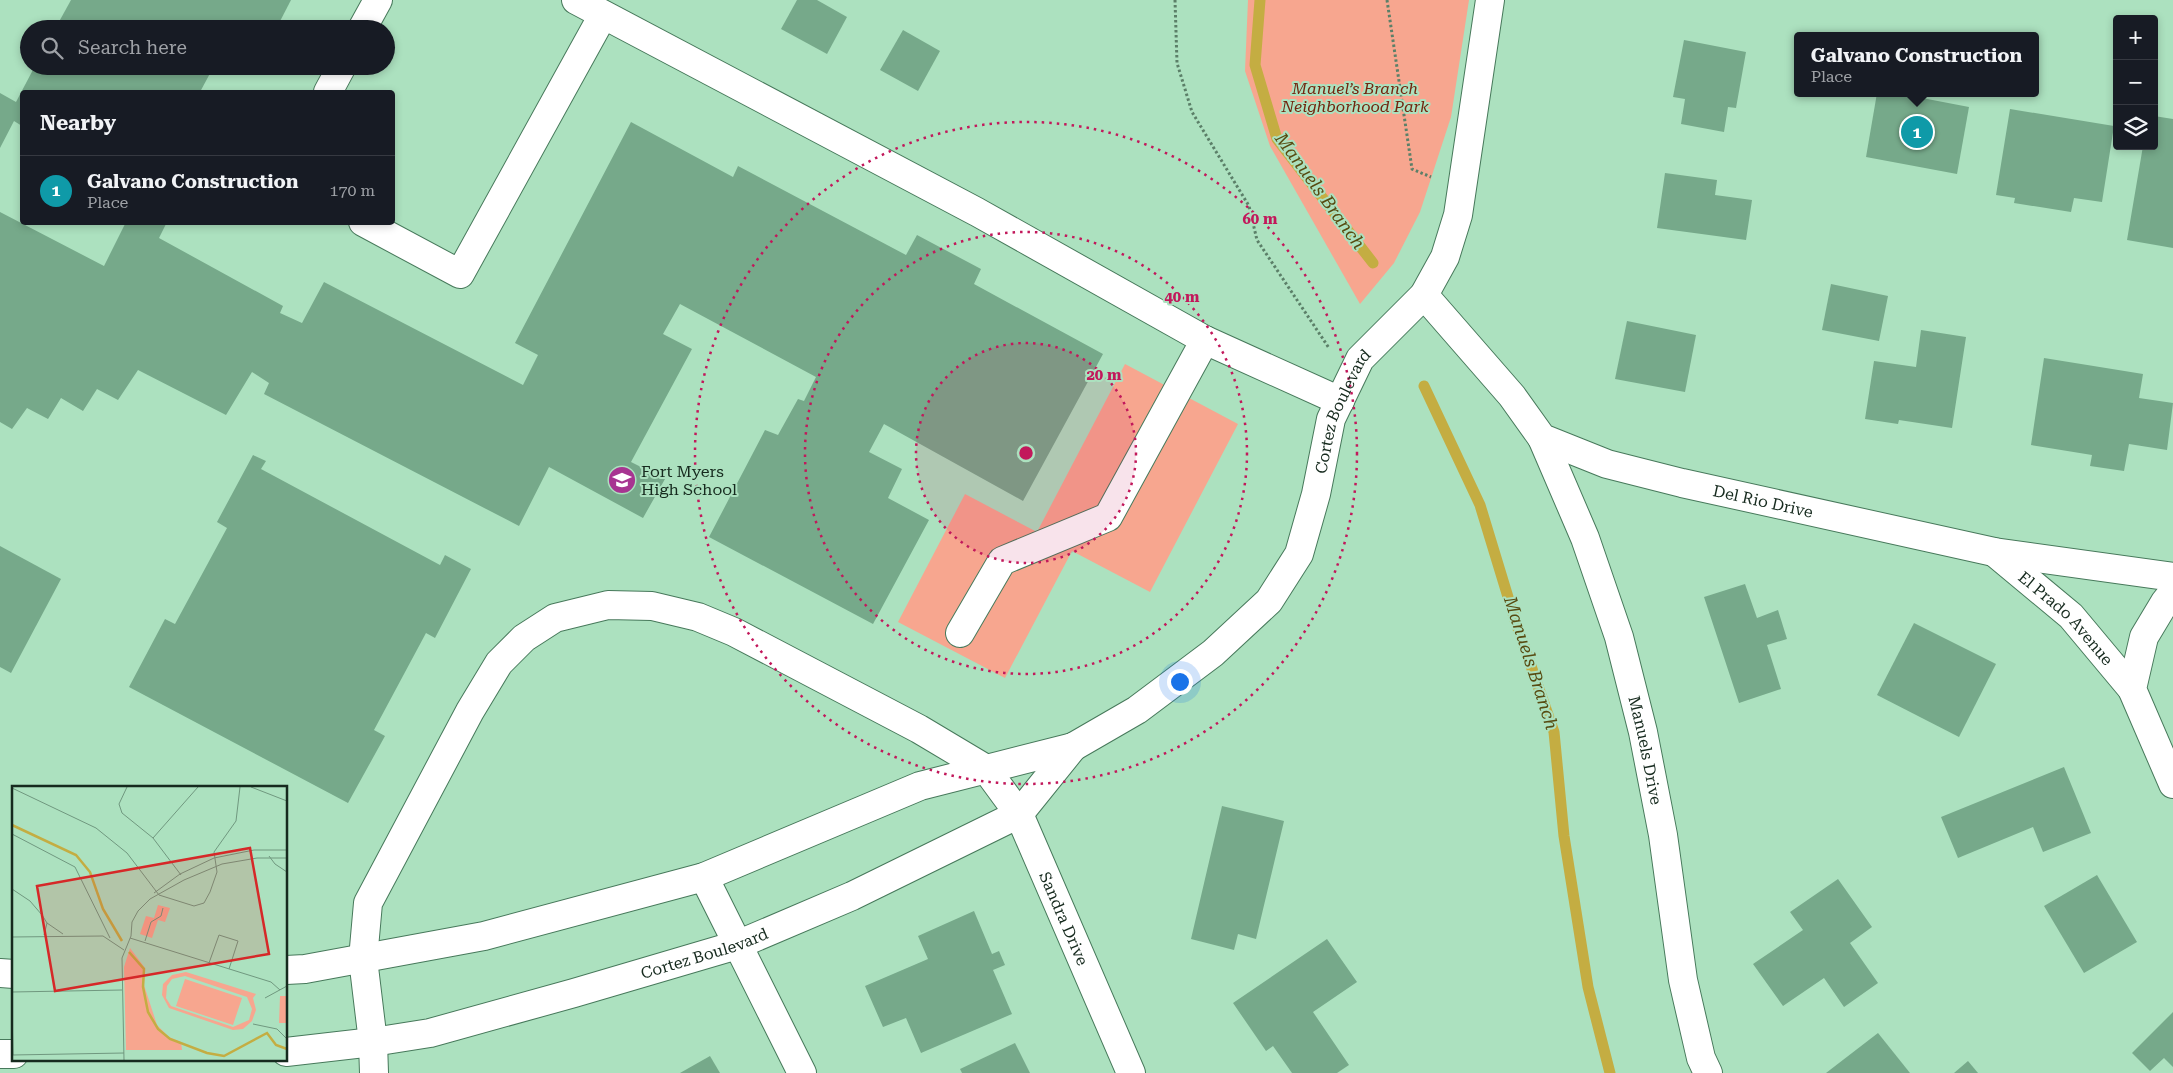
<!DOCTYPE html>
<html lang="en">
<head>
<meta charset="utf-8">
<style>
  body { margin:0; font-family:"Roboto Serif",serif; background:#242831; color:#f1f3f6 }
  .controls { position:absolute; right:15px; top:15px; display:grid; overflow:hidden; border-radius:5px; box-shadow:0 2px 8px #0003 }
  .controls button { width:45px; height:45px; display:grid; place-items:center; padding:0; border:0; border-bottom:1px solid #363941; background:#171b24; color:#f1f3f6; font:25px sans-serif }
  .you { position:absolute; left:1179px; top:681px; width:18px; height:18px; margin:-12px; border:4px solid #fff; border-radius:50%; background:#1a73e8; box-shadow:0 0 0 8px #1a73e833 }
  .badge { display:grid; place-items:center; width:32px; height:32px; border-radius:50%; background:#d09ec9; color:#fff; font-size:16px; font-weight:700 }
  .pin { position:absolute; translate:-50% -50%; border:2px solid #fff; box-shadow:0 1px 5px #0006 }
  .popup { position:absolute; left:1794px; top:32px; width:245px; height:65px; box-sizing:border-box; display:grid; place-content:center; border-radius:5px; background:#171b24; filter:drop-shadow(0 1px 4px #0005); font-size:16px; white-space:nowrap; color:#9ea1a6 }
  .popup b { font-size:19px; color:#f1f3f6 }
  .popup::after { content:''; position:absolute; left:50%; top:100%; margin-left:-10px; border:10px solid transparent; border-top-color:#171b24 }
  .list { margin:0; padding:0; list-style:none }
  h2 { display:flex; justify-content:space-between; align-items:center; height:65px; margin:0; padding:0 20px; font-size:21px }
  h2 small { font-size:16px; font-weight:400; color:#9ea1a6 }
  .list li { display:grid; grid-template-columns:32px 1fr auto; gap:15px; align-items:center; box-sizing:border-box; height:70px; padding:0 20px; border-top:1px solid #363941 }
  .list b { display:block; font-size:19px; white-space:nowrap }
  .list p { margin:0; font-size:16px; white-space:nowrap; color:#9ea1a6 }
  .list em { font-size:16px; font-style:normal; color:#9ea1a6 }
  .icon { flex:none; width:28px; height:28px; fill:none; stroke:currentColor; stroke-width:2; stroke-linecap:round; stroke-linejoin:round }
  .map { position:relative; flex:none; width:2173px; height:1073px; overflow:hidden }
  .search { position:absolute; background:#171b24; box-shadow:0 2px 8px #0003; left:20px; top:20px; width:375px; height:55px; display:flex; align-items:center; gap:12px; box-sizing:border-box; padding:0 18px; border-radius:28px; color:#9ea1a6; font-size:19px }
  .panel { position:absolute; background:#171b24; box-shadow:0 2px 8px #0003; left:20px; top:90px; width:375px; height:135px; border-radius:5px }
  .map>svg:first-child { display:block }
</style>
</head>
<body>
<div class="map">
<svg width="2173" height="1073" viewBox="0 0 2173 1073">
  <rect width="100%" height="100%" fill="#ace1bf"/>
  <g fill="#f7a68f">
    <polygon points="1248,0 1469,0 1451,117 1420,212 1394,263 1360,304 1270,146 1245,71"/>
    <polygon points="1125,364 1238,424 1150,592 1072,551 1005,678 898,622 965,494 1037,532"/>
  </g>
  <g fill="none" stroke-linecap="round" stroke-linejoin="round">
    <g stroke="#c4ad42" stroke-width="11">
      <polyline points="1260,0 1255,65 1277,139 1373,263"/>
      <polyline points="1424,386 1480,505 1515,620 1554,732 1564,836 1588,987 1610,1073"/>
    </g>
  </g>
  <g fill="#76a98a">
    <polygon points="71,0 291,0 276,29 55,29"/>
    <polygon points="797,0 817,0 847,17 827,54 781,29"/>
    <polygon points="903,30 940,51 918,91 880,70"/>
    <polygon points="1684,40 1746,52 1736,108 1728,107 1724,132 1681,124 1685,99 1673,97"/>
    <polygon points="35,66 214,66 200,92 22,92 22,126 14,121 0,148 0,93 16,102"/>
    <polygon points="1877,93 1896,93 1969,107 1957,174 1866,157"/>
    <polygon points="2010,109 2114,126 2102,202 2074,198 2071,212 2014,203 2015,198 1996,195"/>
    <polygon points="2154,116 2173,119 2173,248 2127,240 2143,146 2154,146"/>
    <polygon points="631,122 733,177 738,166 906,255 917,235 981,269 974,284 1103,354 1023,501 884,424 869,452 902,469 888,498 929,520 873,624 709,537 765,430 778,435 798,399 804,401 816,377 680,304 663,334 692,349 631,462 665,479 643,518 549,467 519,526 264,394 269,383 252,372 226,415 138,370 118,400 97,389 83,411 61,398 48,419 27,408 12,429 0,422 0,212 104,266 126,222 167,222 159,238 283,306 280,313 302,323 324,282 523,385 538,355 515,343"/>
    <polygon points="1665,173 1717,180 1715,195 1752,200 1746,240 1657,228"/>
    <polygon points="1831,284 1888,296 1879,341 1822,330"/>
    <polygon points="1627,321 1696,335 1685,392 1615,379"/>
    <polygon points="1921,330 1966,337 1952,428 1899,420 1898,424 1865,419 1874,361 1916,367"/>
    <polygon points="2044,358 2143,374 2139,398 2173,403 2167,450 2129,444 2124,471 2090,466 2092,455 2031,445"/>
    <polygon points="253,455 266,461 261,469 440,565 445,555 471,569 435,638 426,633 374,730 385,736 348,803 129,687 165,619 175,624 227,528 217,522"/>
    <polygon points="0,546 61,579 11,673 0,667"/>
    <polygon points="1745,584 1757,618 1778,610 1787,639 1767,645 1781,689 1739,703 1704,597"/>
    <polygon points="1914,623 1996,664 1959,737 1877,695"/>
    <polygon points="2064,767 2091,833 2043,852 2033,827 1958,858 1941,817"/>
    <polygon points="1222,806 1284,821 1256,939 1238,934 1234,950 1191,939"/>
    <polygon points="2097,875 2137,942 2084,973 2044,906"/>
    <polygon points="1838,879 1872,927 1850,943 1878,983 1844,1007 1824,978 1783,1006 1753,964 1803,930 1790,912"/>
    <polygon points="974,911 992,954 999,951 1005,965 993,970 1012,1014 921,1053 906,1018 883,1027 865,986 928,959 918,936"/>
    <polygon points="1327,939 1357,982 1313,1012 1349,1065 1337,1073 1292,1073 1273,1046 1266,1051 1233,1003"/>
    <polygon points="2173,1012 2173,1067 2164,1058 2150,1071 2132,1053"/>
    <polygon points="1878,1033 1910,1073 1826,1073"/>
    <polygon points="1015,1043 1030,1073 962,1073 960,1069"/>
    <polygon points="710,1056 720,1073 680,1073"/>
    <polygon points="1968,1061 1978,1073 1954,1073"/>
  </g>
  <g fill="none" stroke-linecap="round" stroke-linejoin="round">
    <defs>
      <g id="minor">
        <polyline points="576,0 977,212 1205,340 1340,401"/>
        <polyline points="362,29 378,0"/>
        <polyline points="328,92 342,66"/>
        <polyline points="363,222 460,274 603,15"/>
        <path id="s1" d="M1424,295l88,101 30,42 65,26 75,19 312,69 179,25"/>
        <path id="s2" d="M1542,438l43,100 34,99 24,95 20,103 20,145 18,78 7,15"/>
        <path id="s3" d="M1994,552l77,64 61,73"/>
        <polyline points="2173,592 2165,602 2144,637 2132,689 2173,784"/>
        <polyline points="960,633 1002,561 1108,517 1205,340"/>
        <polyline points="704,877 802,1073"/>
        <path id="s4" d="M286,970l19,-1 179,-33 220,-59 216,-91 153,-39 64,-37 76,-57 56,-52 30,-47 17,-60 15,-75 29,-60 64,-64 21,-38 13,-42 32,-215"/>
        <polyline points="0,973 14,974"/>
        <path id="s5" d="M286,1052l87,-10 57,-9 144,-40 163,-48 115,-49 167,-82 54,-67"/>
        <polyline points="0,1054 14,1054"/>
        <path id="s6" d="M374,1073l-1,-31 -10,-83 5,-56 102,-192 29,-48 25,-25 31,-20 53,-13 44,1 46,11 36,15 185,97 67,40 33,45 112,259"/>
      </g>
    </defs>
    <use href="#minor" stroke="#47795b" stroke-width="30"/>
    <g stroke="#5b7f68" stroke-width="3" stroke-dasharray="2.5 2.5" stroke-linecap="butt">
      <polyline points="1175,0 1177,63 1192,112 1249,206 1257,240 1329,348"/>
      <polyline points="1387,0 1412,169 1431,177"/>
    </g>
    <use href="#minor" stroke="#fff" stroke-width="28"/>
  </g>
  <circle cx="1026" cy="453" r="110" fill="#c2185b" fill-opacity=".12"/>
  <g fill="none" stroke="#c2185b" stroke-width="2.5" stroke-dasharray="2.5 5">
    <circle cx="1026" cy="453" r="110"/>
    <circle cx="1026" cy="453" r="221"/>
    <circle cx="1026" cy="453" r="331"/>
  </g>
  <defs>
    <symbol id="school-disc" viewBox="-11 -11 22 22"><circle r="9.5" fill="#a73591" stroke="#ace1bf"/><path d="M0-5L7-2L0 1L-7-2ZM-4 1L0 2.5L4 1V4Q0 6-4 4Z" fill="#fff"/></symbol>
  </defs>
  <g fill-rule="evenodd">
    <use href="#school-disc" x="606" y="464" width="32" height="32"/>
  </g>
  <g text-anchor="middle" stroke-width="4" stroke-linejoin="round" paint-order="stroke">
    <g font-size="16" font-style="italic" fill="#72250e" stroke="#ace1bf">
      <text x="1355" y="94">Manuel’s Branch<tspan x="1355" dy="18">Neighborhood Park</tspan></text>
    </g>
    <g font-size="16" fill="#162a1e" stroke="#ace1bf">
      <text dy="6" stroke="none"><textPath href="#s4" startOffset="1272">Cortez Boulevard</textPath></text>
      <text dy="6" stroke="none"><textPath href="#s1" startOffset="416">Del Rio Drive</textPath></text>
      <text dy="6" stroke="none"><textPath href="#s3" startOffset="98">El Prado Avenue</textPath></text>
      <text dy="6" stroke="none"><textPath href="#s2" startOffset="330">Manuels Drive</textPath></text>
      <text dy="6" stroke="none"><textPath href="#s6" startOffset="1158">Sandra Drive</textPath></text>
      <text dy="6" stroke="none"><textPath href="#s5" startOffset="431">Cortez Boulevard</textPath></text>
    </g>
    <g font-size="16" fill="#162a1e" stroke="#ace1bf" text-anchor="start">
      <text x="641" y="477">Fort Myers<tspan x="641" dy="18">High School</tspan></text>
    </g>
    <g font-size="18" font-style="italic" fill="#574b11" stroke="#ace1bf">
      <text transform="translate(1320 191) rotate(54)" y="6">Manuels Branch</text>
      <text transform="translate(1531 663) rotate(72)" y="6">Manuels Branch</text>
    </g>
  </g>
  <g transform="translate(12 786)">
    <rect width="275" height="275" fill="#ace1bf"/>
    <path d="M146,119l12,3 -5,14 -7,-2 -6,18 -12,-4 6,-18 8,2zM118,162l15,20 -1,17 13,40 12,12 12,5 1,8h-56l-2,-83zM174,186l70,22 -3,4 3,12 -4,11 -9,8 -10,1 -64,-22 -7,-13 1,-11 9,-9zM173,190l62,21 5,12 -3,11 -16,7 -62,-21 -5,-8 1,-12 5,-7zM173,193l57,19 -9,27 -57,-19zM268,210h7v27h-8z" fill="#f7a68f" fill-rule="evenodd"/>
    <path fill="none" stroke="#c4ad42" stroke-width="2.5" d="M0,39l64,30 14,17 13,37 19,32M117,166l15,17 -1,18 5,25 10,17 12,10 37,14 17,3 43,-23 9,12 11,4"/>
    <path fill="none" stroke="#70987f" stroke-width="1" d="M115,1l-8,17 3,9 31,25 28,37M239,1l36,14M0,2l84,40 31,25 32,42 35,11 10,-3 6,-11 7,-20 -3,-20 22,-31 4,-34M0,48l63,33 35,71M141,52l45,-51M257,70l6,8 12,8M0,103l18,12 12,14 5,8 -3,12M142,107l26,-19 34,-16 40,-8h33M35,137l16,11M0,151l91,-1 21,14M118,152l141,44 9,8M133,155l6,-19 10,-6 2,-8M197,177l10,-28 19,6 -9,28M0,206l110,-2M253,212l22,-12M0,223l1,46M241,238l24,5 10,10M0,269l112,-2M112,274l-2,-102 9,-22 1,-14 6,-11 12,-12 34,-19 38,-16 35,-6h30"/>
    <path fill="#d62828" fill-opacity="0.15" stroke="#d62828" stroke-width="2.5" d="M238,62l19,106 -214,37 -18,-105z"/>
    <rect width="275" height="275" fill="none" stroke="#162a1e" stroke-width="2.5"/>
  </g>
  <circle cx="1026" cy="453" r="8" fill="#c2185b" stroke="#ace1bf" stroke-width="2.5"/>
  <g font-size="15" text-anchor="middle" font-weight="bold" fill="#c2185b" stroke="#ace1bf" stroke-width="4" stroke-linejoin="round" paint-order="stroke">
    <text x="1260" y="224">60 m</text>
    <text x="1182" y="302">40 m</text>
    <text x="1104" y="380">20 m</text>
  </g>
</svg>
<div class="controls">
<button>+</button>
<button>−</button>
<button><svg class="icon" aria-label="layers" viewBox="0 0 24 24"><path d="M12 4l9 5-9 5-9-5zM3 14l9 5 9-5"/></svg></button>
</div>
<div class="you"></div>
<div class="pin badge" style="left:1917px;top:132px;background:#0f9aa8">1</div>
<div class="popup"><b>Galvano Construction</b>Place</div>
<div class="search"><svg class="icon" aria-label="search" viewBox="0 0 24 24"><circle cx="10" cy="10" r="6"/><path d="M15 15l6 6"/></svg>Search here</div>
<section class="panel">
<h2>Nearby<small></small></h2>
<ul class="list">
<li><span class="badge" style="background:#0f9aa8">1</span><div><b>Galvano Construction</b><p>Place</p></div><em>170 m</em></li>
</ul>
</section>
</div>
</body>
</html>
